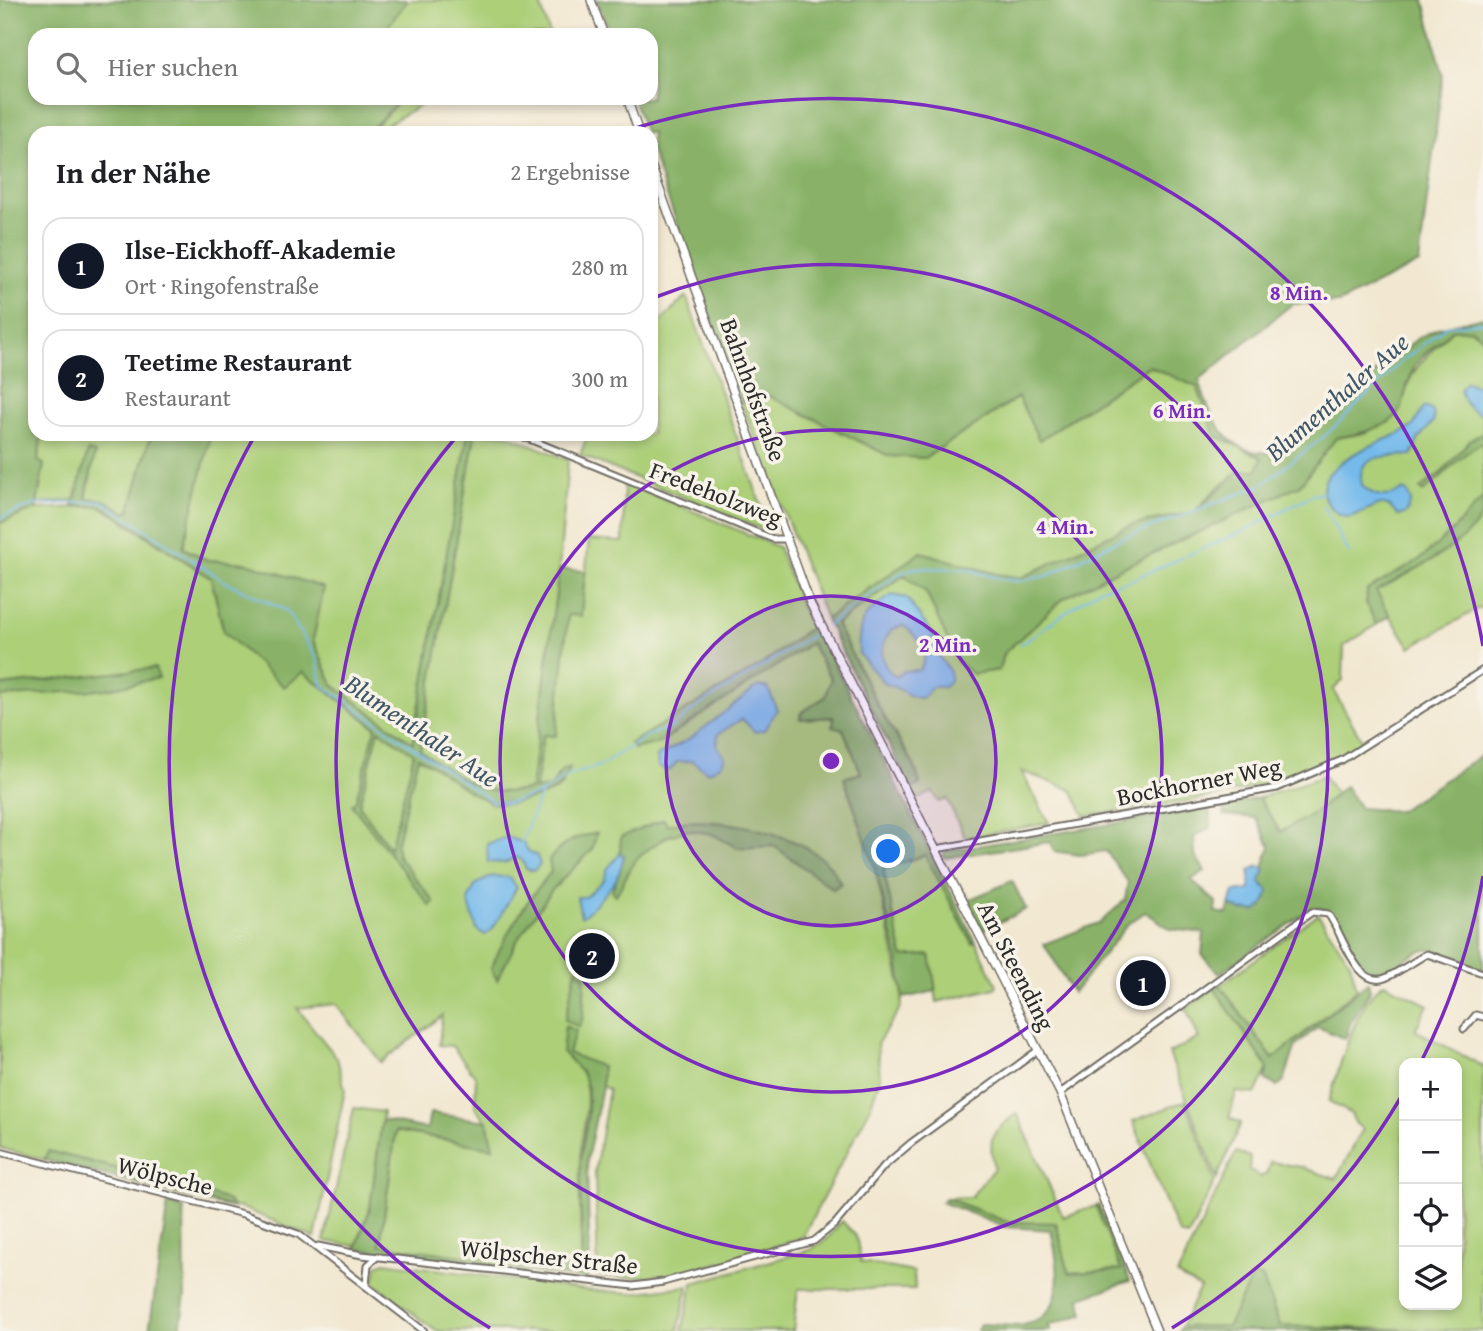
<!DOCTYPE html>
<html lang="de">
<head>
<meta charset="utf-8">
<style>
  body { margin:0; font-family:"Gentium Book Plus",serif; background:#f2f2f2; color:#202124 }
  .controls { position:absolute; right:21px; bottom:21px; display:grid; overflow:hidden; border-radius:14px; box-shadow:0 4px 10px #0003 }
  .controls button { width:63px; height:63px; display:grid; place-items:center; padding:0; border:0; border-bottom:2px solid #e0e0e0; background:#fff; color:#202124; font:35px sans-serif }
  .you { position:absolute; left:889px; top:852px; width:24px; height:24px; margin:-18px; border:5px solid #fff; border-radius:50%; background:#1a73e8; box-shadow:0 0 0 10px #1a73e833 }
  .badge { display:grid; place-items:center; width:46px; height:46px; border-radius:50%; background:#111827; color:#fff; font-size:23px; font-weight:700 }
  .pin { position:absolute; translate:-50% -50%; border:4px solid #fff; box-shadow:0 2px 7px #0006 }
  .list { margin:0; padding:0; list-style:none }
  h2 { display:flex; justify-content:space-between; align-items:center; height:91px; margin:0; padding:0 28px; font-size:30px }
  h2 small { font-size:23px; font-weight:400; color:#757577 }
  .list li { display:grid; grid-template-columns:46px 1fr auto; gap:21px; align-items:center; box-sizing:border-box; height:98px; margin:0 14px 14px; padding:0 14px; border:2px solid #e0e0e0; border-radius:21px }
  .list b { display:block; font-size:26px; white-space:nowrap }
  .list p { margin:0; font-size:23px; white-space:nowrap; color:#757577 }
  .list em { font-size:23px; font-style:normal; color:#757577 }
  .icon { flex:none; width:38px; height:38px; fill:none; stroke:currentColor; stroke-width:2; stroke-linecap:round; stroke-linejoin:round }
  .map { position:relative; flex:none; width:1483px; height:1331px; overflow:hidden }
  .search { position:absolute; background:#fff; box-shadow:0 4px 10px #0003; left:28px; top:28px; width:630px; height:77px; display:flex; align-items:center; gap:18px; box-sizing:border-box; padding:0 24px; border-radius:21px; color:#757577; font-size:26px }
  .panel { position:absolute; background:#fff; box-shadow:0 4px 10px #0003; left:28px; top:126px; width:630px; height:315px; border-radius:21px }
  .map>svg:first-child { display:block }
</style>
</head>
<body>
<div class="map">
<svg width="1483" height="1331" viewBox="0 0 1483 1331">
  <rect width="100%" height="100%" fill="#f7f3e8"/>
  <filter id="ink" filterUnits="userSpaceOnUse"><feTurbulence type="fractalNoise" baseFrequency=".0143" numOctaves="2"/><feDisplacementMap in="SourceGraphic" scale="14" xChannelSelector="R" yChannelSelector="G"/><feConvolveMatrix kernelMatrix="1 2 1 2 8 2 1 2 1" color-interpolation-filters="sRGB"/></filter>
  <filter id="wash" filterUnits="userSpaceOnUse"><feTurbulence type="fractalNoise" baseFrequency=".00686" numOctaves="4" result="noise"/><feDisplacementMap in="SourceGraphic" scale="28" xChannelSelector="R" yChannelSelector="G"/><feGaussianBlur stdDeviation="1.57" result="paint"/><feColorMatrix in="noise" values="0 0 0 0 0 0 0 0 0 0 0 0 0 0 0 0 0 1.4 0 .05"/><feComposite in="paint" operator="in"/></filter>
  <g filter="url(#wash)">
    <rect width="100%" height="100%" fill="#f2e8d1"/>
    <g fill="#accf78" stroke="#6c7d52" stroke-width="2" fill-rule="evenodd">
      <polygon points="408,0 539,0 550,35 381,35"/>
      <polygon points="402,98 432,98 376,131 371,131"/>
      <polygon points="686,296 769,527 760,529 580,455 588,434 651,434 651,331"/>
      <path d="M1471,329l12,9v268l-73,41 -20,-31 -46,30 -1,34 -10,10 30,52c-83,52 -183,60 -278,74l-13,-26 -51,-19 28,52 -84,15 -18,-39 -8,3 -6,-10 -17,8 -5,-11 9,-5 -6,-19 -31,-50 -47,-90 68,-50 22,17 32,69 14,13 27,-4 4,-16 61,-56 49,-26 187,-87 36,-47 30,-5 35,-25c8,-40 24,-50 51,-78z"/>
      <polygon points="1149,366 1198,387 1215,435 1262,458 1257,470 1220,485 1194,512 1131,525 1021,578 996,574 921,552 826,619 741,402 763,393 889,456 925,458 1019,397 1040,440"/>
      <polygon points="42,434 151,434 130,510 126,513 104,500 86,499 95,453 88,451 75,500 37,504 44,464 37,462"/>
      <polygon points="211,434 468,434 413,743 333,685 313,640 247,563 207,560 183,548"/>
      <path d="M475,434h30l63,26 -9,109 -28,220c-50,12 -72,-13 -111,-39z"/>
      <path d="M624,482l154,65 32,81 -49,37 -130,78h28l152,-100 20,36 -5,18 -25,16 -1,6 34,-2 16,24 12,32 -18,5 31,90 28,126 -2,13 -24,37 3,34 -11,32 -67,128c-70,21 -130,46 -204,38l-3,-105 14,-81 -26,-16c10,34 -3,56 -3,90 -1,36 1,72 2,108l-202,-27 16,-114 97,17 -6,-26 -12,-15 1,-30 -24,-31 -13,-1 3,-29 -61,46 -45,-58 -39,4 40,50 8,32 -30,148 -75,-31 -10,1 -230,-60v-625l36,-14 64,-3 111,72 13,55 79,39 73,56 -20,72 -4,5 61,78 3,-3 -18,-24 -2,-11 22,-89 74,48h18l46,-13 6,-6 7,-17 -11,7 -7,12 -16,3 8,-56 12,2 13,-121h13l8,-75 34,2z"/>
      <polygon points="379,730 414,753 391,850 359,805"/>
      <polygon points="1324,776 1336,794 1316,812 1280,832 1259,798"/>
      <polygon points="925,854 972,943 976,942 997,985 995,988 937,1002 930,955 903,957 883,869"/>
      <polygon points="1318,914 1350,962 1357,989 1273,1059 1220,985"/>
      <path d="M1384,983l44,22 -13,25 68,36v194l-4,10 4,2v59l-203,-5 -18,-49 -34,49 -47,1 19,-39 -23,-13 59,-123 14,5 -1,13 12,7 6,-4 3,-11 31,5 35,12 27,-50 -7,-5 -5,-10 -22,-13c10,-31 27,-101 55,-118zM1404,1063h53v242h-53z"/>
      <polygon points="1214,988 1268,1068 1255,1094 1236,1092 1229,1118 1241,1123 1217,1178 1169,1053 1199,1038 1186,1009"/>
      <polygon points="1185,1101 1215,1181 1188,1237 1180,1234 1174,1223 1133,1121"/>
      <polygon points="354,1108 383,1112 370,1208 356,1246 324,1241"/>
      <path d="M1017,1113l46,104 33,-11 25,64 -53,3 -12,-50 -49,-1 -61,-24 25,-1 23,-29c-6,-34 -3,-34 23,-55z"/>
      <polygon points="842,1221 856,1236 861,1262 914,1272 915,1289 798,1289 793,1331 682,1331 693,1283 810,1250 827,1239"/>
      <polygon points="384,1262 586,1290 631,1293 688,1286 678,1331 436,1331 374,1283 377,1266"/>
    </g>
    <g fill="#89b268" stroke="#5a6e4a" stroke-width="2" fill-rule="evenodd">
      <polygon points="0,0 408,0 381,35 35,35 35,98 402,98 367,133 35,133 35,434 42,434 38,461 44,464 36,509 0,523"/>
      <path d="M597,0h827l19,75 -24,188 -80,40 -47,1 -93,76c11,40 31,81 81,71l138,-113 20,-10 45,-11v21l-12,-9 -19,1c-11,11 -27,22 -36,34 -8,13 -10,28 -14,42 -7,23 -46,28 -66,32l-36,47 -187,87 -49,26 -61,56 -4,16 -27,4 -15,-13 -31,-69 -22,-17 -68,49 47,91 31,50 6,19 -9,5 -85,-170 95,-67 75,22 25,4 110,-53 63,-13 45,-41 18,-1 5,-12 -47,-23 -18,-48 -48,-21 -110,74 -21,-43 -93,61 -36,-2 -126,-63 -22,9 -90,-251v-18h-6l-12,-35h18v-63h-40z"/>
      <path d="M1483,432v11c-23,10 -39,35 -60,49l-3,-3 22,-17 28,-32z"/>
      <path d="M151,434h60l-28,114 24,12 40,3 77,25 -11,52 20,45 80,58 55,-309h7l-55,316c35,25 65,51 111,39l28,-220 26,2 -4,45 -13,-1 -12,121 -13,-1 -8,55 16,-3 12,-18 7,-1c-8,18 -15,24 -35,30 -62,16 -69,-16 -117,-41l-22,88 2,11 36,46 -4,4 -78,-101 4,-5 20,-73 -73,-55 -19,15 -60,-55 -13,-54 -102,-68 -9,-4h-27l15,-55 7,2 -9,45 18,2 22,13 4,-3zM379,730l35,24 -24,95 -31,-44z"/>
      <path d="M1483,498c0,5 0,12 -1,16 -11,30 -79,62 -106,77l14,24 -14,9 -10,-21 1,-13 52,-30 29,-25z"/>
      <polygon points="810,628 820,635 976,942 973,943 925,855 883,869 903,957 930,955 936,991 903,998 898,959 875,868 844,778 861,773 843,729 833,726 834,717 800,719 801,713 825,697 831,679 811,643 659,743 633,749 631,743 761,665"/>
      <polygon points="155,668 159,678 107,689 0,697 0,686"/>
      <path d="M1483,754v215l-6,1c-13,-6 -36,-22 -51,-20 -22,3 -35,28 -59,22 -22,-19 -18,-63 -54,-65l-94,67 -17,-19 2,-22 -33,-4 -26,-17 -17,12 -55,69 -29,-49 57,-22 24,-22 3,-18 -22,-31 -26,4 -26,-4 -4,-9 -105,16 -2,-3 3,-4 263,-43 2,19 -17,10 1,18 10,16 -14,9 25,22 -1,10 13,2 2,-9 10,5 16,1 4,-34 10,-31 -14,-28 -32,-3 1,-10 34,-7 21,34 36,-20 29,-26 15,22 39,3z"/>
      <path d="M664,819l3,6c44,-12 130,6 162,40 5,5 8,13 12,18l-8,6 -59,-43 -36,2 -26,-14 -25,-4 -21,7 -20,14 -11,10 -19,34 -4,-4 11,-31 1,-5 -4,-1 1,-17z"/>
      <path d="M597,833l-5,17 -40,40 -34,49 -21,41 -6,-12c15,-35 35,-67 60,-96l-2,-12c14,-18 26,-23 48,-27z"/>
      <polygon points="1012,881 1026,909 982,931 966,901"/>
      <polygon points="576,969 585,976 583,1018 579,1027 565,1020"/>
      <polygon points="1368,982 1370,991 1351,1021 1345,1039 1318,1027 1296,1045 1284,1081 1277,1086 1265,1080 1268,1068 1214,988 1220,985 1273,1059"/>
      <polygon points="565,1026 576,1031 568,1053 602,1067 602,1088 587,1160 590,1274 586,1279 356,1249 370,1208 382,1120 427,1129 430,1113 487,1121 493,1148 396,1131 380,1245 582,1272 580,1161 588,1115 588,1088 582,1073 562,1052"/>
      <polygon points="48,1151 187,1186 227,1200 234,1207 44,1160"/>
      <path d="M946,1198l61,24 49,1 13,50 52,-3 -25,-64 3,-1 31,76 -50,17 4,16 -35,11 1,6h-73l3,-7c13,0 30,3 43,1 47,-9 35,-62 28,-95l-45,-3 -65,-25z"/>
      <polygon points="168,1203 184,1209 185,1295 180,1331 149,1331"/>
      <polygon points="1252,1276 1262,1277 1280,1326 1402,1331 1179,1331 1181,1327 1228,1326"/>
    </g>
    <g fill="#75baeb" stroke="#50728b" stroke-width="2" fill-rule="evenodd">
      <path d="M1466,382l17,6v27c-14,-5 -20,-11 -23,-26z"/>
      <path d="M1424,407l9,4 1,10 -15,17 -7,17c-20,2 -58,-4 -50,30 11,13 27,14 40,5l5,2 4,10 -5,11 -8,3 -8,-9 -10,-3 -30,13c-11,-1 -20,-8 -25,-18 -15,-35 58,-58 81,-68l7,-5z"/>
      <path d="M892,595l15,3 28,40 4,18 11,16v9l-5,6h-13l-10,11c-16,0 -22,-12 -37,-14l-26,-30c-2,-34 5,-41 33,-59zM903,625c14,11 30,29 16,45l-15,1 -8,6c-18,-13 -17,-30 -5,-47z"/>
      <polygon points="758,686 768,688 777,710 764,730 755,732 742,719 718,734 717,746 725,757 721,765 708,772 692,761 677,762 669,771 658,767 657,756 690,739"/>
      <polygon points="507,837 524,843 528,851 537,856 540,864 534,871 526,869 522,860 516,857 505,863 488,862 487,844"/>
      <path d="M620,854l4,1c-2,8 -4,19 -9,26 -4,6 -29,35 -34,36l-4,-20h8l19,-17 3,-11z"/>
      <polygon points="1258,866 1265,869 1260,882 1269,891 1264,904 1256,911 1240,910 1230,905 1234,892 1250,890 1250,871"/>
      <polygon points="493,876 509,877 517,887 492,930 485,935 477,930 468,900 476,884"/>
    </g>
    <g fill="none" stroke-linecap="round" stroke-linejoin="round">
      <g stroke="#75baeb" stroke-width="2">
        <polyline points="1323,506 1349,553"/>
        <polyline points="0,518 33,505 102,501 226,582 287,611 317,659 322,685 493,802 509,803 541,793 570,775 602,765 646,736 672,727 700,705 819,631"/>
        <polyline points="1201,549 1240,533 1312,495 1323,493"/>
        <polyline points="828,625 901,573 914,568 967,569 1000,579 1018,581 1047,576 1120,539 1260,486 1326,435 1401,362 1446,326 1483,322"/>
        <polyline points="1021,644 1099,589 1129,581 1197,551"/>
        <polyline points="521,843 541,793"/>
      </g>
    </g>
  </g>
  <g filter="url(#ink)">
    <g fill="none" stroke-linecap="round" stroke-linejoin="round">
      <defs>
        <g id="minor">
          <polyline points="517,434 773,539 786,539"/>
          <polyline points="936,849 1277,788 1342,760 1483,670"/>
          <polyline points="1464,1029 1476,1015 1483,1017"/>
          <path d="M1060,1093l252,-181 16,2c14,17 28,75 57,64 14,-6 29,-17 42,-24l56,19"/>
          <polyline points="0,1152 243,1214 298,1234 424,1331"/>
          <polyline points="318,1246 362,1255 633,1286 663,1282 814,1241 835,1224 884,1166 911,1143 1037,1051"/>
          <polyline points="366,1285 368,1265 378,1256"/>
        </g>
        <g id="tertiary">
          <polyline points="591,0 604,35"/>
          <polyline points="627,98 639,133"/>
          <polyline points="651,165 810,603 1060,1093 1157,1331"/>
        </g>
      </defs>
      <use href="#minor" stroke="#716d65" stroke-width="9"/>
      <use href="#tertiary" stroke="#716d65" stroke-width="10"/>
      <use href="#minor" stroke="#fff" stroke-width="5"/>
      <use href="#tertiary" stroke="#fff" stroke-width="7"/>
    </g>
  </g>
  <circle cx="831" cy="761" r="165" fill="#7b2cbf" fill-opacity=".12"/>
  <g fill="none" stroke="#7b2cbf" stroke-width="3.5">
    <circle cx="831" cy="761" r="165"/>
    <circle cx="831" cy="761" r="331"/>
    <path d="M653 298A496 496 0 1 1 457 436"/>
    <path d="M1483 876A662 662 0 0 1 1421 1062M1401 1097A662 662 0 0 1 1172 1328M490 1328A662 662 0 0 1 255 435M626 131A662 662 0 0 1 1483 646"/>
  </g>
  <g text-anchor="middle" stroke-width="7" stroke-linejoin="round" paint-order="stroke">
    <g font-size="24" fill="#2b2b2b" stroke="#f7f3e8">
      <text transform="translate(753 390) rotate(70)" y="8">Bahnhofstraße</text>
      <text transform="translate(716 494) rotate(21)" y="8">Fredeholzweg</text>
      <text transform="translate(1199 782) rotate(-11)" y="8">Bockhorner Weg</text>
      <text transform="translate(1016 966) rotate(63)" y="8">Am Steending</text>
      <text transform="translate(165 1176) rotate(14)" y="8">Wölpsche</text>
      <text transform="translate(549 1257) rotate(6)" y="8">Wölpscher Straße</text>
    </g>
    <g font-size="26" font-style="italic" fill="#415665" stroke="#f7f3e8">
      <text transform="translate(1337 397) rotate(-41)" y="9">Blumenthaler Aue</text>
      <text transform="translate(422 731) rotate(34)" y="9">Blumenthaler Aue</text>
    </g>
  </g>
  <circle cx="831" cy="761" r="10" fill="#7b2cbf" stroke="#f7f3e8" stroke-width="3.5"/>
  <g font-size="21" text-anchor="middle" font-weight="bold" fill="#7b2cbf" stroke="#f7f3e8" stroke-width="7" stroke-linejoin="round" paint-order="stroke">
    <text x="1299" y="300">8 Min.</text>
    <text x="1182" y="418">6 Min.</text>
    <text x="1065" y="534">4 Min.</text>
    <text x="948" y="652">2 Min.</text>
  </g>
</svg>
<div class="controls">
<button>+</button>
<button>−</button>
<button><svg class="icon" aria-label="locate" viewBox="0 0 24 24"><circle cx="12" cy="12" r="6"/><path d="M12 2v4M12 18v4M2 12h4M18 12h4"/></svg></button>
<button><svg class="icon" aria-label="layers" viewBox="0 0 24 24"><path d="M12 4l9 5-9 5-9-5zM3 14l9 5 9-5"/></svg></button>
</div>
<div class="you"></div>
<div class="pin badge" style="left:1143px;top:983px">1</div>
<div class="pin badge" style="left:592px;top:956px">2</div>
<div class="search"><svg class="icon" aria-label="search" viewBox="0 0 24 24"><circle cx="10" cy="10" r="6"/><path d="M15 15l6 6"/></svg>Hier suchen</div>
<section class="panel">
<h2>In der Nähe<small>2 Ergebnisse</small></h2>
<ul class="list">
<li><span class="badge">1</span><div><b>Ilse-Eickhoff-Akademie</b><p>Ort · Ringofenstraße</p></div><em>280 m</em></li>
<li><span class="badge">2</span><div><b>Teetime Restaurant</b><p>Restaurant</p></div><em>300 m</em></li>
</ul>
</section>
</div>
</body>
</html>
